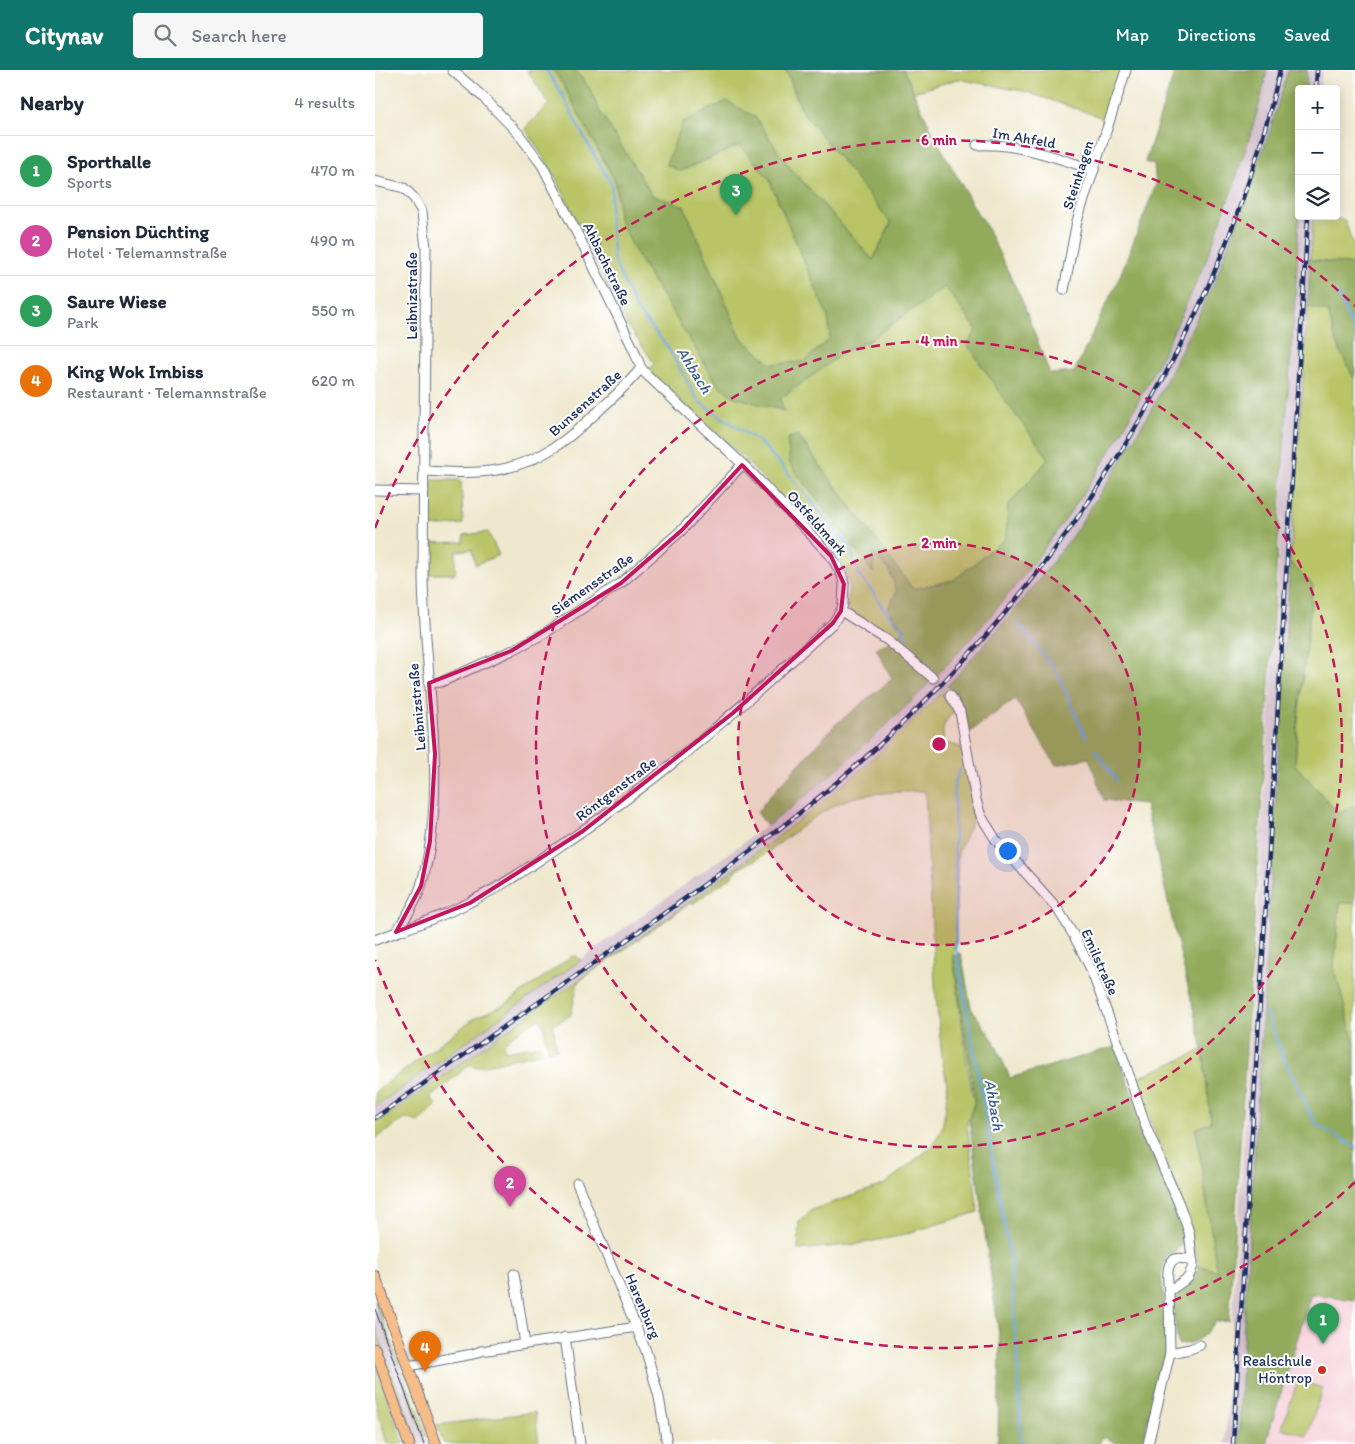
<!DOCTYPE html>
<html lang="en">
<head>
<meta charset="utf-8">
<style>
  body { margin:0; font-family:Itim,sans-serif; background:#f6f6f7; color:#1f2937 }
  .controls { position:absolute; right:15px; top:15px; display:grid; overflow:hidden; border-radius:5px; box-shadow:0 2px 12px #0003 }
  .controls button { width:45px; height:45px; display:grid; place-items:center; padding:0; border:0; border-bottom:1px solid #e0e1e3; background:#fff; color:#1f2937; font:25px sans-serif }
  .you { position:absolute; left:632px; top:780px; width:18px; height:18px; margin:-12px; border:4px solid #fff; border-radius:50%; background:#1a73e8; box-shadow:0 0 0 8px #1a73e833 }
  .badge { display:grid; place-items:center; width:32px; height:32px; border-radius:50%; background:#0f766e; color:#fff; font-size:16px; font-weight:700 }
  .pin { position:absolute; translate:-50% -41px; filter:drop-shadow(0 1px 2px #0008) }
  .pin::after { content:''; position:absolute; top:26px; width:18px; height:15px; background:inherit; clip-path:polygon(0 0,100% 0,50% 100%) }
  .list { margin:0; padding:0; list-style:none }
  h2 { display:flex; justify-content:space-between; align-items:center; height:65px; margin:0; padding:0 20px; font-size:21px }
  h2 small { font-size:16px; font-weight:400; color:#747a83 }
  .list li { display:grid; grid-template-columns:32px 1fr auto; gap:15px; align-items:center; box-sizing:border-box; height:70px; padding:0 20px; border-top:1px solid #e0e1e3 }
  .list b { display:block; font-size:19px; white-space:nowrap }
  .list p { margin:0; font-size:16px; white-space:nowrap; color:#747a83 }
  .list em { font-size:16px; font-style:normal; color:#747a83 }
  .icon { flex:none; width:28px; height:28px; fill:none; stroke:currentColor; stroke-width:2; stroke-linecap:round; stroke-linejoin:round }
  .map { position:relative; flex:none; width:980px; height:1374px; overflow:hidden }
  header { display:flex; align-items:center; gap:30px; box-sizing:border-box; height:70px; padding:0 25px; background:#0f766e; color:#fff }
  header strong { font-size:24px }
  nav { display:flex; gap:28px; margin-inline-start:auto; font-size:18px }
  .search { width:350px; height:45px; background:#f6f6f7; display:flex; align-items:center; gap:12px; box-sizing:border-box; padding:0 18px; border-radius:5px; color:#747a83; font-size:19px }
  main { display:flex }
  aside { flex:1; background:#fff }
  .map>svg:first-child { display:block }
</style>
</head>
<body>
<header>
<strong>Citynav</strong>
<div class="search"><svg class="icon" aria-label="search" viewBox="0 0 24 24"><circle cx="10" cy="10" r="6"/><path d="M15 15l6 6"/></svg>Search here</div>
<nav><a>Map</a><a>Directions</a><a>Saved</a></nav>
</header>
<main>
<aside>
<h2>Nearby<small>4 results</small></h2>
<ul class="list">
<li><span class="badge" style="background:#2e9e5b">1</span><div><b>Sporthalle</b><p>Sports</p></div><em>470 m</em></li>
<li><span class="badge" style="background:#d1479c">2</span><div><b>Pension Düchting</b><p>Hotel · Telemannstraße</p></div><em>490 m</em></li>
<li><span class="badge" style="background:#2e9e5b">3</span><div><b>Saure Wiese</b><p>Park</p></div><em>550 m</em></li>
<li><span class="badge" style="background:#e8710a">4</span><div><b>King Wok Imbiss</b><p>Restaurant · Telemannstraße</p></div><em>620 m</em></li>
</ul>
</aside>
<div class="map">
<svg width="980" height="1374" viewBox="0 0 980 1374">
  <rect width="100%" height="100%" fill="#fff"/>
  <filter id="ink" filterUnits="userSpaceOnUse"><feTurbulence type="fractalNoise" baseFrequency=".02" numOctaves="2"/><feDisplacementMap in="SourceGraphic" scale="10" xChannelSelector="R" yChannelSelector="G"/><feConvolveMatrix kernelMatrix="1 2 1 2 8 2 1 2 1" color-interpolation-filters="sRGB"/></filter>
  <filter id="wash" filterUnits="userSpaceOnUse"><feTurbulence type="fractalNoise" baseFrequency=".0096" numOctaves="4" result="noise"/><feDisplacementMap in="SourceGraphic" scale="20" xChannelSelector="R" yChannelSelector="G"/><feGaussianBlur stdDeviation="1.12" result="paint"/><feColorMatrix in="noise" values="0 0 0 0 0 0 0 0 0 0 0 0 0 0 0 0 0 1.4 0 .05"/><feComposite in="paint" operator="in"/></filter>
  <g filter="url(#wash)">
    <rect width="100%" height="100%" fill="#efe8ce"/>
    <polygon fill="#f6cfd8" points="936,1224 980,1230 980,1374 893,1374 892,1369"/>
    <g fill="#d1bdca">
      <polygon points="892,0 913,0 896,57 841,209 792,311 746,391 696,468 644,535 568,621 481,704 455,725 364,796 166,935 60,1013 0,1054 0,1037 333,798 412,741 458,705 505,663 560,608 620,540 697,439 733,384 778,303 829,195 852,140 888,22"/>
      <polygon points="932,0 947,0 945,19 931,19"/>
      <polygon points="924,146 938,146 929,300 915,492 862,1374 850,1374"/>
      <polygon points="0,1233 49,1367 54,1374 43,1374 0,1256"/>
    </g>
    <g fill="#b8c466" stroke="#6a7a62">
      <polygon points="152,0 178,0 187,13 241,113 244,148 263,187 343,315 408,341 405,329 472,280 493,271 570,216 602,260 593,275 631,332 672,386 672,391 633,435 631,468 579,510 537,519 423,365 497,502 499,483 514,500 522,521 513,539 530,560 519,570 475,542 472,533 474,516 470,498 454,475 369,389 274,301 279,293 252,255 181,108 150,58 174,34"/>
      <polygon points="200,0 411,0 427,41 516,153 498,190 412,94 380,47 295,85 291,94 306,101 365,75 394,109 453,247 455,268 429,292 396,294 365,266 309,136 277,125 224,40 215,19"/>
      <polygon points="528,0 747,0 729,54 725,47 652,22 583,9 539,22"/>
      <polygon points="938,146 953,146 970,151 980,181 980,195 935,190"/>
      <polygon points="933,236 953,242 962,275 980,310 980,735 964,744 920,695 923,649 938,515 915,492"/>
      <polygon points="56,410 85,410 86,411 88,454 55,457"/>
      <polygon points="113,462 124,485 100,495 97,480 81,481 80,504 54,504 53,473 89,472 89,465"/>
      <path d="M567,622l13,19c-11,11 -14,16 -11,31l16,5 5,13 10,54 -17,39 -3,88 -2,15 14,107 7,40 -7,20 11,89 -83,25 -37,7 -60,6 1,-28 12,-12 72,-25 50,-39 9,-19 4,-20 1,-23 -5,-26 -7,-73 -10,-194c-22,1 -44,1 -65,5 -30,5 -70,40 -95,58 -11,8 -27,12 -34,23l-37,26h-4l-112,79 -7,33 -18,10 4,24 -9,2 -4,-25 -6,-7 -24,15 -11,11 3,6 33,-6 4,7 -66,15 -7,-3 -40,34 7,7 -19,17 -12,-4 -31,21v-15c58,-39 112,-81 169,-120 105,-74 213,-146 310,-229 31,-26 59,-55 88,-83z"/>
      <polygon points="965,833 980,833 980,976 959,897"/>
      <polygon points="202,886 206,890 0,1037 0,1022 101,947 131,934 196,887"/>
      <polygon points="828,980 836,1052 821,1059 842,1201 824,1195 801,1120 760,1009"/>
      <polygon points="0,1230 53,1365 49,1367 0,1233"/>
      <polygon points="0,1256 43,1374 38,1374 0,1267"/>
      <polygon points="0,1292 29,1374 12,1374 0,1330"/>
      <polygon points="923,1310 948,1318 932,1366 907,1358"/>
      <polygon points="160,1342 164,1374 69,1374 62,1355"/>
    </g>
    <g fill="#92aa5b" stroke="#566c5c">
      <path d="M178,0h22l15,19 9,21 53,85 32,11 56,130 31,28 33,-2 26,-24 -2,-21 -59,-138 -29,-34 -60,26 -14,-7 17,-42 44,-21 28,16 32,47 86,96 18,-37 -89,-112 -16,-41h117l30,63 47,85h2l39,80 29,76 24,-2 45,-94 37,-93 -2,-20 -9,-3 30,-92h92c-5,28 -13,54 -22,81 -15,47 -31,93 -52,139 -26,56 -53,112 -85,165 -89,143 -206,270 -341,371l-10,-14 13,-16 65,-71 57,-46 -16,-31 18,-8 11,-10 -17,-21 9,-18 -8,-21 -15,-16 -1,19 -83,-109 -3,-25 10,-4 116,154 41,-9 52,-42 2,-33 39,-44v-5l-41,-54 -39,-58 10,-14 -32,-43 -77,54 -21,9 -67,49 4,12 -50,-14 -16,-12 -80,-128 -19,-39 -3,-35 -54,-100z"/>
      <path d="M913,0h19l-1,19h-7v127l-3,70 -14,191 -53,844 -14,1c-10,15 -19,21 -37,23l-6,-42 3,-10 14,-10 10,-17 18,5 -21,-142 15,-7 -8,-72 -58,-246 -41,-4 -15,-42 -33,7 -41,-66 -48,35 -4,-28 -20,-15 76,-86 52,-67 50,-77 34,-58 61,-124 55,-152z"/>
      <polygon points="935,190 980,195 980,310 962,275 953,242 933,236"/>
      <polygon points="915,492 938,515 923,649 920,695 964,744 980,735 980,833 965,833 959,897 980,976 980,1230 936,1224 892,1369 893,1374 863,1374 869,1252"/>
      <polygon points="586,883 596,938 619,971 635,1008 742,976 753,1013 813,1171 792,1187 786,1205 794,1276 787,1295 767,1374 744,1374 728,1367 724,1374 619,1374 623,1369 625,1272 594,1049 600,1032 578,886"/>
    </g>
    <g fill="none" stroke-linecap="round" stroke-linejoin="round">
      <g stroke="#6ea5dc" stroke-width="2.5">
        <polyline points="171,0 187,24 211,71 237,115 235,146 239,191 261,239 292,276 324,332 383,371 399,387 445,441 475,478 485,507 498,522 508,538 527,558 530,566"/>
        <polyline points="963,225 980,263"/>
        <polyline points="642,552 682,602 711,668"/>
        <polyline points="720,680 741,710"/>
        <polyline points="585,700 579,713 581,878 635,1188 643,1298 646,1374"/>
        <polyline points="891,942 909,989 940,1053 980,1077"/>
      </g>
    </g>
  </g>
  <g filter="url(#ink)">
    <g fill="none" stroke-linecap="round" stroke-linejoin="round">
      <polyline stroke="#c5c3b8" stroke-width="9" stroke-dasharray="9 4.5" stroke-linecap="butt" points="558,608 575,625"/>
      <defs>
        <g id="minor">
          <polyline points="77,0 108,27 143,63 167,95 212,183 259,280 266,298 271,304 376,402 456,486 467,505 469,514 468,534 466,541 512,570 558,608"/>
          <path d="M602,75c40,-2 79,12 117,25"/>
          <path d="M0,111l29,7 10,10 8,14 4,36c-1,110 -3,219 -3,329 1,101 27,210 -2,309 -5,17 -16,32 -25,46"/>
          <polyline points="689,220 702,151 751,0"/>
          <path d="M49,401c24,1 49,3 73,-1 46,-8 74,-33 107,-64 13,-12 26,-24 37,-38"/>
          <polyline points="0,420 49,421"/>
          <polyline points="54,613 66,612 136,581 170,563 246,513 307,460 367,395"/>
          <polyline points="575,625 585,642 601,730 606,746 621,770 682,838 699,866 714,895 726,926 750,993 771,1057 804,1134 814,1162 818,1196 813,1208 794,1221 795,1283 773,1374"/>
          <path d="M0,870c32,-12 65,-22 95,-38 32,-16 61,-36 90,-56 98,-65 187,-143 273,-223l8,-12"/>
          <polyline points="202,1113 271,1281 284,1327 292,1374"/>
          <polyline points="139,1204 150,1274"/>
          <path d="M794,1221c-3,-19 -3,-42 24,-29"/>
          <polyline points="190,1267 205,1374"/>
          <polyline points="795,1283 815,1279 825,1275"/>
          <polyline points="33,1296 98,1284 106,1281 262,1257"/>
        </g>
        <g id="major">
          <polyline points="0,1206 61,1374"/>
          <polyline points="0,1279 34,1374"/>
        </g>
      </defs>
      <use href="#minor" stroke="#657085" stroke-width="11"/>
      <use href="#major" stroke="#657085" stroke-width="12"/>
      <use href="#minor" stroke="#fff" stroke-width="9"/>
      <use href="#major" stroke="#f7bd88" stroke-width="10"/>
      <polyline stroke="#1b2f5e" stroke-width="1" points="0,1239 49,1374"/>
      <defs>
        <g id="rail">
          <polyline points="941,19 942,0"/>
          <path d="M0,1048c88,-62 175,-124 263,-186 72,-51 144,-102 211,-160 207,-179 370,-434 431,-702"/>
          <polyline points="858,1374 933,146"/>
        </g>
      </defs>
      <use href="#rail" stroke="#1b2f5e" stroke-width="4.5"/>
      <use href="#rail" stroke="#fff" stroke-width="2.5" stroke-dasharray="8" stroke-linecap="butt"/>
    </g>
  </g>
  <path fill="#c2185b" fill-opacity="0.2" stroke="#c2185b" stroke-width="4" stroke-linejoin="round" d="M367,395l89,91 13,28 -3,27 -8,12 -100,90 -150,118 -113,72 -74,29 25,-46 9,-45 5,-87 -6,-71 82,-32 110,-68 61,-53z"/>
  <circle cx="564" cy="674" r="201" fill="#c2185b" fill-opacity=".12"/>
  <g fill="none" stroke="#c2185b" stroke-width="2.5" stroke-dasharray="9 6">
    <circle cx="564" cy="674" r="201"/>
    <circle cx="564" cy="674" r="403"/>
    <path d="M980 1112A604 604 0 0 1 0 890M0 458A604 604 0 0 1 980 236"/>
  </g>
  <circle fill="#c8321e" stroke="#fff" stroke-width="2" cx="947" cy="1300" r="5"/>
  <g text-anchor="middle" stroke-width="4" stroke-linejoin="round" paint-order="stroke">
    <g font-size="15" fill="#1b2f5e" stroke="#fff">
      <text transform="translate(649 68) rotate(10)" y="5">Im Ahfeld</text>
      <text transform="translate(703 105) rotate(-72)" y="5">Steinhagen</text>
      <text transform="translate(232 194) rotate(64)" y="5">Ahbachstraße</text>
      <text transform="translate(37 226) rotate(-90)" y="5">Leibnizstraße</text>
      <text transform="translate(210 333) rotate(-42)" y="5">Bunsenstraße</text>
      <text transform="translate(442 453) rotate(48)" y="5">Ostfeldmark</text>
      <text transform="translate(217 514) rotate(-35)" y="5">Siemensstraße</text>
      <text transform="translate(42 637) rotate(-95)" y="5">Leibnizstraße</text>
      <text transform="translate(241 719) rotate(-37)" y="5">Röntgenstraße</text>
      <text transform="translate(725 892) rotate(66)" y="5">Emilstraße</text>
      <text transform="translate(268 1236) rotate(67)" y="5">Harenburg</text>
    </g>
    <g font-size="15" fill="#1b2f5e" stroke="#fff" text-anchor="end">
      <text x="937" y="1296">Realschule<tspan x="937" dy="17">Höntrop</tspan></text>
    </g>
    <g font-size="16" font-style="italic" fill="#3c5e90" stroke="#fff">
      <text transform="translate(320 300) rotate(58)" y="6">Ahbach</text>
      <text transform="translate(620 1035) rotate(80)" y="6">Ahbach</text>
    </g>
  </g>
  <circle cx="564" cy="674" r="8" fill="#c2185b" stroke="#fff" stroke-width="2.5"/>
  <g font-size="15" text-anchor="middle" font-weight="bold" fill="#c2185b" stroke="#fff" stroke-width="4" stroke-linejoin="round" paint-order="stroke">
    <text x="564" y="75">6 min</text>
    <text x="564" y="276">4 min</text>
    <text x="564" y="478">2 min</text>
  </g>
</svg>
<div class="controls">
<button>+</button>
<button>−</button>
<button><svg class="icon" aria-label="layers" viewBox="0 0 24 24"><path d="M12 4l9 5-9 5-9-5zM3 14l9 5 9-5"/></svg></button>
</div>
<div class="you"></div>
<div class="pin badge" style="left:948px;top:1274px;background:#2e9e5b">1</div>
<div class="pin badge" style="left:135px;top:1137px;background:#d1479c">2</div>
<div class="pin badge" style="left:361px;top:145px;background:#2e9e5b">3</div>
<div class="pin badge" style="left:50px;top:1302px;background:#e8710a">4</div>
</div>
</main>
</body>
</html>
